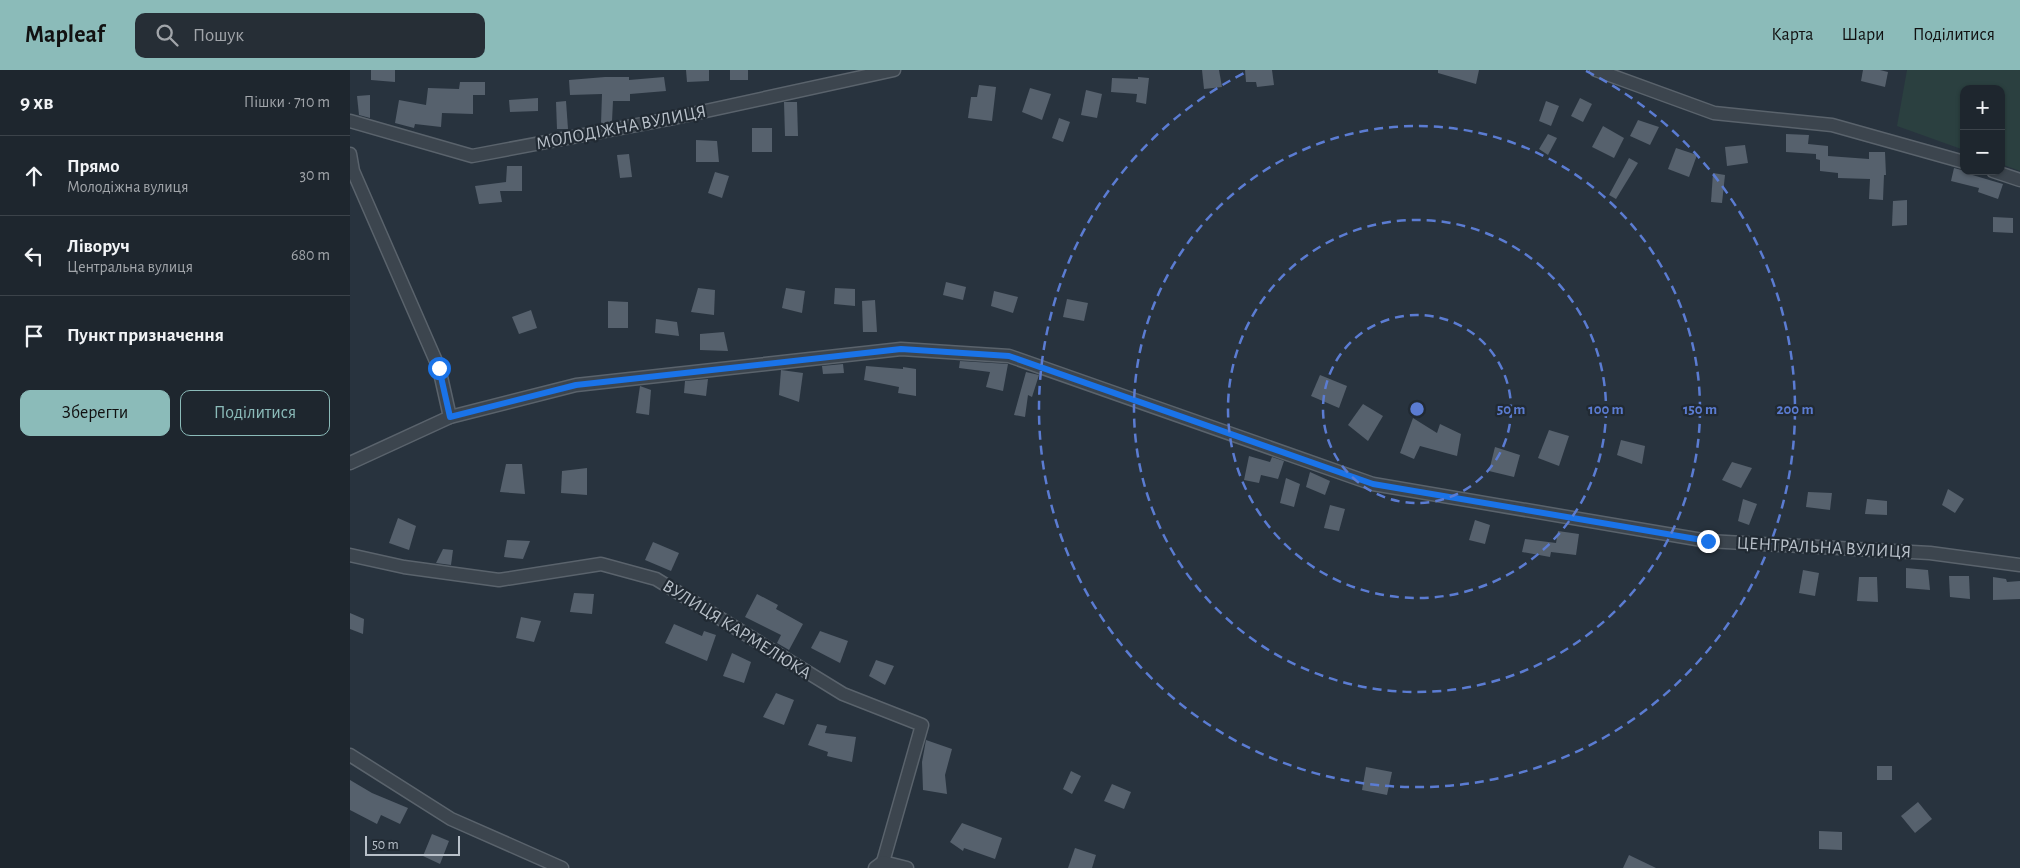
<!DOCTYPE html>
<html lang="uk">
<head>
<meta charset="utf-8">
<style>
  body { margin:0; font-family:"Alegreya Sans",sans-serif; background:#262e36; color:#f1f3f6 }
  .controls { position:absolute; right:15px; top:15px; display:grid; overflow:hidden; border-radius:10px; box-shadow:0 1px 4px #0004 }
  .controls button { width:45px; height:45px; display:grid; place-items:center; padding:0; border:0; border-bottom:1px solid #3c434a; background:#1e262e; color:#f1f3f6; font:25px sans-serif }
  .scale { position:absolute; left:15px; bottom:12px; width:95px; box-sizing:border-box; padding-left:5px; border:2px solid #b8c0c9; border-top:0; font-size:14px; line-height:18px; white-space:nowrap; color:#b8c0c9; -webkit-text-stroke:4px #212a33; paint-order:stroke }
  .stop { position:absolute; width:15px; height:15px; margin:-11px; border:4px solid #1a73e8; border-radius:50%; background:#fff }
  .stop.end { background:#1a73e8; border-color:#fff; box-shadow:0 1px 5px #0008 }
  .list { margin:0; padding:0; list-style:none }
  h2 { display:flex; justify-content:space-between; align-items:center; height:65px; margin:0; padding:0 20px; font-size:21px }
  h2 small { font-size:16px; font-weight:400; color:#a1a5aa }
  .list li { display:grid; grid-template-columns:32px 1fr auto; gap:15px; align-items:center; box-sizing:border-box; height:80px; padding:0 20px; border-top:1px solid #3c434a }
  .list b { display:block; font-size:19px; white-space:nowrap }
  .list p { margin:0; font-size:16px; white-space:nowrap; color:#a1a5aa }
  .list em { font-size:16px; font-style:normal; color:#a1a5aa }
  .actions { display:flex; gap:10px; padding:15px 20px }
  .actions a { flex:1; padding:11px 0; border:1px solid #8bbbb9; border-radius:10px; text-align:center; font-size:18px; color:#8bbbb9 }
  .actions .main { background:#8bbbb9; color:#111 }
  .icon { flex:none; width:28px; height:28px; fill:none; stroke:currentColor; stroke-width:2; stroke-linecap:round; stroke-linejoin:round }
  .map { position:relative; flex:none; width:1670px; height:798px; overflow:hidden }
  header { display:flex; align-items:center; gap:30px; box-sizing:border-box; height:70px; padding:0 25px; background:#8bbbb9; color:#111 }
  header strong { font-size:24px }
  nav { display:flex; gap:28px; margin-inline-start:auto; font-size:18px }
  .search { width:350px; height:45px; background:#262e36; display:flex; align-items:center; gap:12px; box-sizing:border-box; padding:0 18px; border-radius:10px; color:#a1a5aa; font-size:19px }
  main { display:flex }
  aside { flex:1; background:#1e262e }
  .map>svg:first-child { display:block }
</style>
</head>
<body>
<header>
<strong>Mapleaf</strong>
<div class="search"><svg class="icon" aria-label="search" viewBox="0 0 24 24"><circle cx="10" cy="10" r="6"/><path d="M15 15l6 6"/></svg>Пошук</div>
<nav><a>Карта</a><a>Шари</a><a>Поділитися</a></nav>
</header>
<main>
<aside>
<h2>9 хв<small>Пішки · 710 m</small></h2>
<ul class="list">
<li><svg class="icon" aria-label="ahead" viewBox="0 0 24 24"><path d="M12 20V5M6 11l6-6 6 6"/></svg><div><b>Прямо</b><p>Молодіжна вулиця</p></div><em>30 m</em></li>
<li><svg class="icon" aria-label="left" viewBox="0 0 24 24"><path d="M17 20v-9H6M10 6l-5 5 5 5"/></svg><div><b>Ліворуч</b><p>Центральна вулиця</p></div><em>680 m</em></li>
<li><svg class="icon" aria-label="arrive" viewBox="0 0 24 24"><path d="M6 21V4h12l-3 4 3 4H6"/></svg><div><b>Пункт призначення</b></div></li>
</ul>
<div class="actions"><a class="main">Зберегти</a><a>Поділитися</a></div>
</aside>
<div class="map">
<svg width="1670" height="798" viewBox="0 0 1670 798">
  <rect width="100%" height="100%" fill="#28333e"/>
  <polygon fill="#2b4040" points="1557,0 1670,0 1670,101 1651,94 1651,19 1614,19 1614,80 1547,56"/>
  <g fill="#56616d">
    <polygon points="21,0 45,0 45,12 21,10"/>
    <polygon points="336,0 359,0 359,11 337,12"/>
    <rect x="380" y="0" width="18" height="10"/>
    <polygon points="852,0 869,0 872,17 854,19"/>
    <polygon points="895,0 922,0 924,15 907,17 906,12 896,12"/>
    <polygon points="1088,0 1129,0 1126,14 1088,3"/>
    <polygon points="1513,0 1530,0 1538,2 1535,17 1511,11"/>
    <polygon points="255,7 279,7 279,10 314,7 316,21 280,24 280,31 263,31 262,51 251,54 252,24 220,25 219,10"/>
    <polygon points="788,7 799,8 796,34 786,32 787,24 761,22 762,8 788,9"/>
    <polygon points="110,12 135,12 135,25 123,25 123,44 92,43 91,57 65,54 64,58 45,53 49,30 76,35 78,18 109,19"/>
    <polygon points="629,15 646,17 642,51 618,48 621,27 627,27"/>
    <polygon points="680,18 701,24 692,50 672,42"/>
    <polygon points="736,20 752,24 747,48 731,45"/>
    <polygon points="20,25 20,48 9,45 7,26"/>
    <polygon points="188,28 188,41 160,42 159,30"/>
    <polygon points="1230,28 1242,34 1233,52 1221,46"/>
    <polygon points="216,31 218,59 207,59 206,32"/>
    <polygon points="1196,31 1209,36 1201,56 1189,51"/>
    <polygon points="434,32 447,32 448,66 435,66"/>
    <polygon points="709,48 720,52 713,72 702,68"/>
    <polygon points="1288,50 1309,57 1300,75 1280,66"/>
    <polygon points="1253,56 1274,68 1264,88 1242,77"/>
    <rect x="402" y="58" width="20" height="24"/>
    <polygon points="1198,64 1207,68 1198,85 1189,79"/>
    <polygon points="1436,64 1459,65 1458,74 1478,76 1478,86 1519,89 1519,82 1535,82 1536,105 1534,105 1533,130 1519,129 1520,109 1488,108 1488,103 1470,101 1470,90 1466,89 1466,84 1436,82"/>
    <polygon points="346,70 367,71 369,92 346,92"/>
    <polygon points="1395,75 1398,93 1377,96 1375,77"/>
    <polygon points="1326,78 1347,85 1339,107 1318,99"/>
    <polygon points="279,84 282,107 270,108 267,85"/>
    <polygon points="1279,88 1288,93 1266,129 1259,125"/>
    <polygon points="157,96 172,96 172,121 150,121 152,132 129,134 125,116 156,112"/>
    <polygon points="1604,98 1619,102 1619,104 1653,114 1648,129 1628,122 1629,118 1601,111"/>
    <polygon points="365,102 379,106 372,128 358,123"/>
    <polygon points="1363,103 1375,105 1372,133 1361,132"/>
    <polygon points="1557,130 1557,155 1542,156 1543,131"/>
    <polygon points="1643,147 1663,148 1663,163 1643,162"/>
    <polygon points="596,212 616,217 613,230 593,225"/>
    <polygon points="348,218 365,220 364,245 341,242"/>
    <polygon points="436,218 455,221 452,243 432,238"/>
    <polygon points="485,218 505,219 505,236 484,234"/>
    <polygon points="644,221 668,227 663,243 641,236"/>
    <polygon points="717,229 738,233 734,251 713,247"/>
    <polygon points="525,230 527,262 513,262 512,231"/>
    <polygon points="258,231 278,232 278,258 258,258"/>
    <polygon points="181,240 187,258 169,264 162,247"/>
    <polygon points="306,249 327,252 329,266 305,263"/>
    <polygon points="374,262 378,281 350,280 350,264"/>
    <polygon points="610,291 658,294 653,321 636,317 640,302 609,298"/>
    <polygon points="493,294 494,303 473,304 472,296"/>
    <polygon points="516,296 553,299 553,297 566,299 566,326 548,323 549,317 514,310"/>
    <polygon points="431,300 453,303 449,332 429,325"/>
    <polygon points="676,302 689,305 682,327 678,325 675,347 664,345"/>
    <polygon points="970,305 997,316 989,338 961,326"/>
    <polygon points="358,309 356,326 334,323 335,311"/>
    <polygon points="290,316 301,320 299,345 286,343"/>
    <polygon points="1013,334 1033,346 1018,371 998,355"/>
    <polygon points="1063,348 1087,363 1090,354 1111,364 1107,386 1070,376 1064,389 1050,383"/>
    <polygon points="1199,360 1219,366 1209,396 1188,388"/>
    <polygon points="1271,370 1295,376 1292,394 1267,385"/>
    <polygon points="1145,377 1170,385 1164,407 1139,401"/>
    <polygon points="899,386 920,392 922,387 934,391 928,409 911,405 909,413 894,410"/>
    <polygon points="1382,392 1402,398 1391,418 1372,410"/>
    <polygon points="156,394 172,394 175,424 150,422"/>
    <polygon points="237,398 237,425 211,423 212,401"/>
    <polygon points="960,402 980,411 975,425 956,417"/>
    <polygon points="936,408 950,414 944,437 930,433"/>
    <polygon points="1598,419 1614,429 1605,443 1592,435"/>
    <polygon points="1458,422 1482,423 1480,440 1456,437"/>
    <polygon points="1393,429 1407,434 1399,455 1388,451"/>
    <polygon points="1517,429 1537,431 1537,445 1515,444"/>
    <polygon points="980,435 995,439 989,461 974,458"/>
    <polygon points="48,448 66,456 59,480 39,473"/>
    <polygon points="1125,450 1140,455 1135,474 1119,470"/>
    <polygon points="1208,461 1229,464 1226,485 1201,482 1200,487 1172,482 1175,469 1206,473"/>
    <polygon points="157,470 180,471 173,489 154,487"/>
    <polygon points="303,472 329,483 321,501 295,490"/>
    <polygon points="93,479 103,480 101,495 86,493"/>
    <polygon points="1556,498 1578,500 1580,520 1556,518"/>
    <polygon points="1453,500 1469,503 1465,526 1449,523"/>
    <polygon points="1599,506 1619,506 1620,529 1600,527"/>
    <polygon points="1509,507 1527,507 1528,532 1507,531"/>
    <polygon points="1643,507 1656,509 1657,512 1670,511 1670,529 1643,530"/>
    <polygon points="224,523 244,524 242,544 220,542"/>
    <polygon points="407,524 428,535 426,539 453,554 439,580 427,573 431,565 395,547"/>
    <polygon points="0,543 14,549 13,564 0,559"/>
    <polygon points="171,547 191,551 184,572 166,568"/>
    <polygon points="324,554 352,566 354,561 366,565 357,591 315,573"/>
    <polygon points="470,561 498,571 490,593 461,578"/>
    <polygon points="382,583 401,592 394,613 373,606"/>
    <polygon points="526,590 544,596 535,615 519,606"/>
    <polygon points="426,623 444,630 434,655 413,647"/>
    <polygon points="467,654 477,656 475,663 506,667 502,692 477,686 478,682 458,675"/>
    <polygon points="576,670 602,679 595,705 597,724 573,720 572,692"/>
    <rect x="1527" y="696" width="15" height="14"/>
    <polygon points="1016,697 1042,702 1037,725 1012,720"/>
    <polygon points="721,701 731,706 722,724 713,719"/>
    <polygon points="0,710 22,723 58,738 50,754 31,745 27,754 0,740"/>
    <polygon points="762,714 781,722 774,739 754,731"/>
    <polygon points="1568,732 1582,749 1565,763 1551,746"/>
    <polygon points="612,753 652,768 645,789 614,778 613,781 600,772"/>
    <polygon points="1469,761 1492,762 1492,780 1469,779"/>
    <polygon points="82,764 99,771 90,794 73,786"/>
    <polygon points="725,778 746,785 742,798 718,798"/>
    <polygon points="1279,785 1306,798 1273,798"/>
  </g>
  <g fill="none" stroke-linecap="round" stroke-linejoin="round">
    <defs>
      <g id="minor">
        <polyline points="1246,0 1364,43 1482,55 1614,92"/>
        <polyline points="0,51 122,86 319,49 544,0"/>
        <polyline points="0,84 3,101 89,298 100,347"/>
        <polyline points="1643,101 1670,110"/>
        <polyline points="0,393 100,347 226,315 551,279 659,286 1023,414 1358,471 1580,483 1670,495"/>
        <polyline points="0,485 54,497 149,510 251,494 306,509 493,624 572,655 533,792"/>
        <polyline points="0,685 101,749 212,798"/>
        <polyline points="525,798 533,792 557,798"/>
      </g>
    </defs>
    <use href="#minor" stroke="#5a636c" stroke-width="15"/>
    <use href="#minor" stroke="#3c454e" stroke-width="12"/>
  </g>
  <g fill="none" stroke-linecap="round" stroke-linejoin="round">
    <polyline stroke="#1a73e8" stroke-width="6" points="89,298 100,347 226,315 551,279 659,286 1023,414 1358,471"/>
  </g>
  <g fill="none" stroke="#5b7cd2" stroke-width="2.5" stroke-dasharray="9 6">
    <circle cx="1067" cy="339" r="94"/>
    <circle cx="1067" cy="339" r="189"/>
    <circle cx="1067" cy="339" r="283"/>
    <path d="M1236 1A378 378 0 1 1 898 1"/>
  </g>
  <g text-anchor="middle" stroke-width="4.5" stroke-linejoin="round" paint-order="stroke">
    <g font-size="18" fill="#b8c0c9" stroke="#212a33">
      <text transform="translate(271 57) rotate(-11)" y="6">МОЛОДІЖНА ВУЛИЦЯ</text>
      <text transform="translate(1474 477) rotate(3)" y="6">ЦЕНТРАЛЬНА ВУЛИЦЯ</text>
      <text transform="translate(387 559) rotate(32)" y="6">ВУЛИЦЯ КАРМЕЛЮКА</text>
    </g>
  </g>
  <circle cx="1067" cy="339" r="8" fill="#5b7cd2" stroke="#212a33" stroke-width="2.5"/>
  <g font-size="15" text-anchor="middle" font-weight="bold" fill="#5b7cd2" stroke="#212a33" stroke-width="4.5" stroke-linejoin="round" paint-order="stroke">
    <text x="1161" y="344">50 m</text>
    <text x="1256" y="344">100 m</text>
    <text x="1350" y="344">150 m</text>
    <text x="1445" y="344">200 m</text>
  </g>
</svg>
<div class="controls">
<button>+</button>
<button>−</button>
</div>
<div class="scale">50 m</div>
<div class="stop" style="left:89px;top:298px"></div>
<div class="stop end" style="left:1358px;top:471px"></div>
</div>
</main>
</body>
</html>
